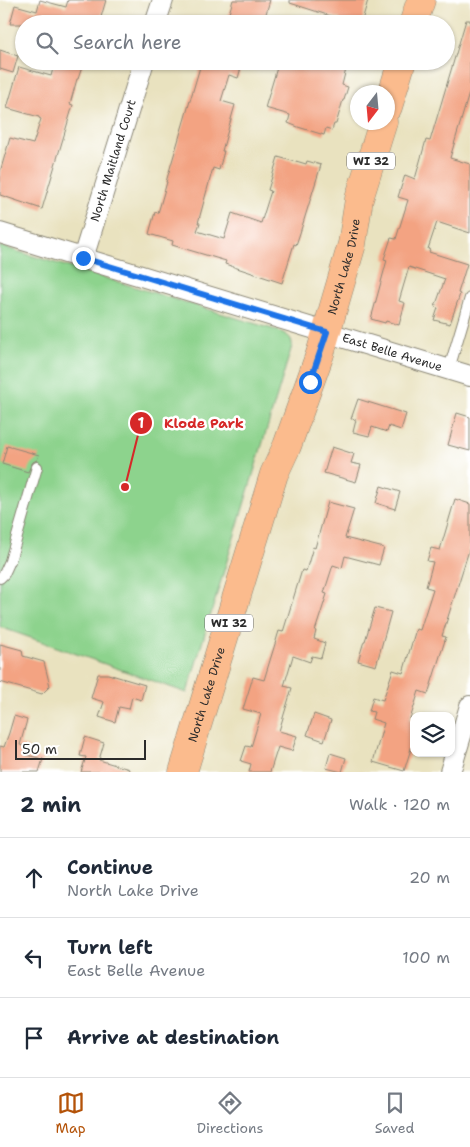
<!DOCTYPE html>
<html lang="en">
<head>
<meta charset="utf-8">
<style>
  body { margin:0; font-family:"Shantell Sans",sans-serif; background:#f6f6f7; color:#1f2937 }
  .controls { position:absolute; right:15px; bottom:15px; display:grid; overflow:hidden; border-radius:10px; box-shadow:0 1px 4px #0004 }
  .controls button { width:45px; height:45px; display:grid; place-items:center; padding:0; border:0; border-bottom:1px solid #e0e1e3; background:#fff; color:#1f2937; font:25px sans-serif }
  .compass { position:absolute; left:350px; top:85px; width:45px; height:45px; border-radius:50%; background:#fff; box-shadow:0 1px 4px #0004; rotate:196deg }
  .scale { position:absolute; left:15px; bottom:12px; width:131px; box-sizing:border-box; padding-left:5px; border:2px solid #2b2b2b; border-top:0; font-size:14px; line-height:18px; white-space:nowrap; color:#2b2b2b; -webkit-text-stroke:4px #fff; paint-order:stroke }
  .stop { position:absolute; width:15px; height:15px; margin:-11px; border:4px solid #1a73e8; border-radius:50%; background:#fff }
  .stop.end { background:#1a73e8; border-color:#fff; box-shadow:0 1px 5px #0008 }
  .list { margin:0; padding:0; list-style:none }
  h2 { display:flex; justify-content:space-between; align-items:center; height:65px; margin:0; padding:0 20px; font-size:21px }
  h2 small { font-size:16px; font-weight:400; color:#747a83 }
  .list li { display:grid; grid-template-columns:32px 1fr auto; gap:15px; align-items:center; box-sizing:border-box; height:80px; padding:0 20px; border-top:1px solid #e0e1e3 }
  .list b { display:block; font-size:19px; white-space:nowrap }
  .list p { margin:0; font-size:16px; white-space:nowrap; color:#747a83 }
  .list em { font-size:16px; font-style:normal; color:#747a83 }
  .icon { flex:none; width:28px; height:28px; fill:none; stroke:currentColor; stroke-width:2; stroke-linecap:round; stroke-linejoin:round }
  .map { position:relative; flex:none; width:470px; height:772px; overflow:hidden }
  .search { position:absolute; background:#fff; box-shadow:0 1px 4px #0004; left:15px; right:15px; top:15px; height:55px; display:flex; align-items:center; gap:12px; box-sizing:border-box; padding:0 18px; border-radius:28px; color:#747a83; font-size:19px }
  .sheet { height:305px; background:#fff }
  nav { display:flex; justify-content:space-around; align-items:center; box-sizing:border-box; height:70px; border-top:1px solid #e0e1e3; background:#fff; font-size:14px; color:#747a83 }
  nav a { display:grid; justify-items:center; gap:2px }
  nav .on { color:#b45309 }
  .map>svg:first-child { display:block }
</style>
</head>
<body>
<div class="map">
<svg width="470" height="772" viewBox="0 0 470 772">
  <rect width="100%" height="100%" fill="#fff"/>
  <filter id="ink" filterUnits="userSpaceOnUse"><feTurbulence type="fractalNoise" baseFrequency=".02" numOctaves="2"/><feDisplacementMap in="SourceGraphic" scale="10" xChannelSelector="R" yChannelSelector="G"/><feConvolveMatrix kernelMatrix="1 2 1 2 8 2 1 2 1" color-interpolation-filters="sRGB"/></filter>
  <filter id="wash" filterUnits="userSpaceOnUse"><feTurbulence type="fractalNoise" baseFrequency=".0096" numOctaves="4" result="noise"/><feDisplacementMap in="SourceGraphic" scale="20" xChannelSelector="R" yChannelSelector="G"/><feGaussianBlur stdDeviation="1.12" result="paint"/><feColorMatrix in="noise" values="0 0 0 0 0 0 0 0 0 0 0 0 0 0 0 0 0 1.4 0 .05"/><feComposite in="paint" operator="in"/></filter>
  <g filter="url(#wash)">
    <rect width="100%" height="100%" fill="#e9e2bf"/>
    <path fill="#8dd38d" stroke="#5c7f5c" d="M0,246l276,84c9,4 17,6 16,16l-105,347 -187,-66z"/>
    <g id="blocks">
      <g fill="#f3a382">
        <polygon points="40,0 66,7 68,0 106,0 99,24 10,24 15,5 37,11"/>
        <polygon points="233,0 270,0 263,24 239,24 227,20"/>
        <polygon points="290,0 368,0 361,24 339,24 340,19 290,3"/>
        <polygon points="466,20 470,20 470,90 450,158 470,164 470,233 437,222 428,249 430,250 429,252 467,264 458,293 460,294 450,324 434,320 438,308 435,307 445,279 409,267 399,301 405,303 399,325 386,321 385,323 371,319 387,260 384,259 391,238 396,239 408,200 398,197 405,175 415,179 426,140 430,141"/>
        <polygon points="0,50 18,56 13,73 0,69"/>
        <polygon points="55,61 84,61 78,79 77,79 70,104 73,105 42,209 0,195 0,172 10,138 33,144 41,119 39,118 39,117 7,108 19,67 51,76"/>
        <polygon points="194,61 243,61 238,78 229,75 221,101 235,105 222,151 224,151 219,170 213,168 198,223 200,223 197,231 224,239 232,213 261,223 271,191 268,190 278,157 296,162 296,161 306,164 307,161 321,165 300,233 296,245 294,244 282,283 225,264 226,261 172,245 173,241 149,234 155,212 158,213 167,182 166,182 200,67 194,65"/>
        <polygon points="279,61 348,61 342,85 348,87 344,100 343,100 336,124 334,124 332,130 326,128 324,135 298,127 288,123 290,115 265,108"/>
        <polygon points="358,399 406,414 401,430 389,426 387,432 372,427 369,436 353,432 356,420 351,419"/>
        <polygon points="457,413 470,417 470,451 448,445"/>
        <polygon points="7,446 39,455 37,460 33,462 31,465 28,472 2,464"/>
        <polygon points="332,447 354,454 351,463 361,465 356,482 324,473"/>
        <polygon points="381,486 400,492 395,509 376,503"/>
        <polygon points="455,499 470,504 470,547 442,636 446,637 428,694 419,691 410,719 414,720 414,739 404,771 373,762 384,723 372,719 374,712 369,711 373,697 383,700 393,670 403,673 416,629 420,630 433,589 426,587 433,562 427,561 431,548 440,550"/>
        <polygon points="328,502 354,509 345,538 384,548 379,565 345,556 342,568 333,565 324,593 327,594 315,631 316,631 314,639 325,643 321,658 312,656 310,662 293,656 284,686 292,688 279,731 297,736 292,751 278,747 270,772 249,772 251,764 241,761 246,746 251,747 261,714 243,709 253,677 264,680 279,631 283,632 302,570 306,571 313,547 315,548"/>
        <polygon points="375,608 391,612 376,666 358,661 364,641 365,641"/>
        <polygon points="0,644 22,650 23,656 44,662 50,686 42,694 0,682"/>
        <polygon points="98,674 108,674 145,685 141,700 132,697 129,709 119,707 115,722 99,717 104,702 91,698"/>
        <polygon points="314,714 331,720 324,741 307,735"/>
        <polygon points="14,716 27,720 20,745 28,747 26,755 43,759 39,772 0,772 0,746 4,747 9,733"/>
        <polygon points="85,737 104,743 99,760 129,769 128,772 81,772 86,757 80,756"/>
        <polygon points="330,753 346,758 342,772 326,768"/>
      </g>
    </g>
  </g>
  <g filter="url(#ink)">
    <use href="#blocks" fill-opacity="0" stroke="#8a8675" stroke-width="1"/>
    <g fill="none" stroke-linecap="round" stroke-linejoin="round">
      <defs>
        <g id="service">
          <polyline points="449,369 470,298"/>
          <polyline points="0,578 4,574 10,561 37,467"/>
        </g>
        <g id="minor">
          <polyline points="155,24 163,0"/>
          <path id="s1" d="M0,233l470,143"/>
          <path id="s2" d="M83,258l61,-197"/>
          <polyline points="450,772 470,706"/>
        </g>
        <g id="primary">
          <polyline points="413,24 421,0"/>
          <polyline points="388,107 402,61"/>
          <path id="s3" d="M183,772l91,-298 13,-28 33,-92 32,-110 7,-45 24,-77"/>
        </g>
      </defs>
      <use href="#service" stroke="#8a8675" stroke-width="12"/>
      <use href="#minor" stroke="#8a8675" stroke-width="22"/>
      <use href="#primary" stroke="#8a8675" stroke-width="29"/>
      <use href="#service" stroke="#fff" stroke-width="10"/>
      <use href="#minor" stroke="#fff" stroke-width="20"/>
      <use href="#primary" stroke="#fbbb8d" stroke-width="28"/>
    </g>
  </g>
  <g fill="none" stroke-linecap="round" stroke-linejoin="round" filter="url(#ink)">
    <polyline stroke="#1a73e8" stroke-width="6" points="83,258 327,332 310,382"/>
  </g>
  <g text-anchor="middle" stroke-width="5" stroke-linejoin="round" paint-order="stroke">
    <g fill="#fff" stroke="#6b6b6b" stroke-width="1">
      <rect x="347" y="152.5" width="48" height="17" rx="4"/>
      <rect x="205" y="614.5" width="48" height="17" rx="4"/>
    </g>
    <g font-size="11" font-weight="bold" fill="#2b2b2b">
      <text x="371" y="165">WI 32</text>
      <text x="229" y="627">WI 32</text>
    </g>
    <g font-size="12" fill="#2b2b2b" stroke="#fff">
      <text dy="4" stroke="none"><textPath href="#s2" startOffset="102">North Maitland Court</textPath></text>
      <text dy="4" stroke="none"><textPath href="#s3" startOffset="531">North Lake Drive</textPath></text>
      <text dy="4" stroke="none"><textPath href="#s1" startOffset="410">East Belle Avenue</textPath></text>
      <text dy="4" stroke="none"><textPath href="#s3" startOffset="81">North Lake Drive</textPath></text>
    </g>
  </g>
  <path fill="none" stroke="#d62828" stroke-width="2" d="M125 487L141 423"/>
  <g fill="#d62828" stroke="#fff" stroke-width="2">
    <circle cx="125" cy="487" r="5"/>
    <circle cx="141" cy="423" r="12"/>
  </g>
  <g font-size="15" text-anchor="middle" font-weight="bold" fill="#fff">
    <text x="141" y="428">1</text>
  </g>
  <g font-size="14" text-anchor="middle" font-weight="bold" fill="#d62828" stroke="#fff" stroke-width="5" stroke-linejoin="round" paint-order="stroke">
    <text x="204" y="428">Klode Park</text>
  </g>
</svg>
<div class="controls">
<button><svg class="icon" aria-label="layers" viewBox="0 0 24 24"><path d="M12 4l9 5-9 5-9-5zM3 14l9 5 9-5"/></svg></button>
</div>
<svg class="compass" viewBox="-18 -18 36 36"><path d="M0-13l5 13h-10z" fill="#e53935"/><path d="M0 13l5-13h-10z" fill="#747a83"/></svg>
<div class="scale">50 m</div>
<div class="stop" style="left:310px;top:382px"></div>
<div class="stop end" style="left:83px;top:258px"></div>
<div class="search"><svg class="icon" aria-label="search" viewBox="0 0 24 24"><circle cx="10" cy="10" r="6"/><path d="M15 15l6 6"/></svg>Search here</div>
</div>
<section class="sheet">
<h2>2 min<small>Walk · 120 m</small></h2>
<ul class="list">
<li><svg class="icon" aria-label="ahead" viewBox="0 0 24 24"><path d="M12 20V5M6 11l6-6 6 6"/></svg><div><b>Continue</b><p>North Lake Drive</p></div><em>20 m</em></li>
<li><svg class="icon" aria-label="left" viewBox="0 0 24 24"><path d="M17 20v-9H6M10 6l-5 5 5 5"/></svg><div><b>Turn left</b><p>East Belle Avenue</p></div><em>100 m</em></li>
<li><svg class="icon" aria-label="arrive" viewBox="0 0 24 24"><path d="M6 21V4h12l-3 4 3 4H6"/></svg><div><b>Arrive at destination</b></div></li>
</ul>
</section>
<nav>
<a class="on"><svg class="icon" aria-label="map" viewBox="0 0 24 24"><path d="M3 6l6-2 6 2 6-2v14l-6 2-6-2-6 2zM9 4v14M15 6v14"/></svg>Map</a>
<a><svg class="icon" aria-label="directions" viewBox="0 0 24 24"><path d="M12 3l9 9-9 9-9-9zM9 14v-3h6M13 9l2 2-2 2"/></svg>Directions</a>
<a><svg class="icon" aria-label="saved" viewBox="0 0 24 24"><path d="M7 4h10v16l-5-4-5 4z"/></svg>Saved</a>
</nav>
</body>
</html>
